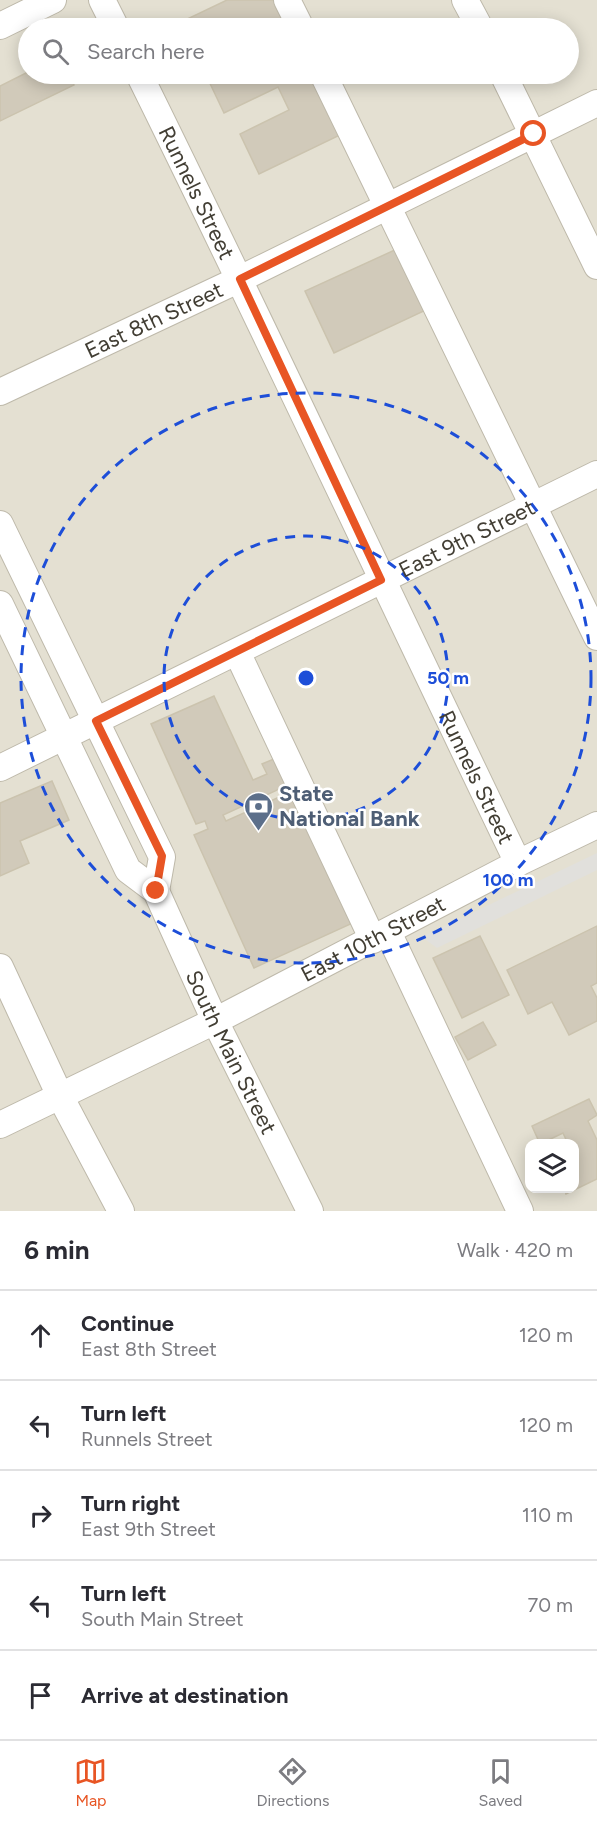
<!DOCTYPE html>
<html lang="en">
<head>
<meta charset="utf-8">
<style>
  body { margin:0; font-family:Figtree,sans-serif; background:#f7f7f7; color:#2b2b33 }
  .controls { position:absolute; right:18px; bottom:18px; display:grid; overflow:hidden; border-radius:12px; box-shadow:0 3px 15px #0003 }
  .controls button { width:54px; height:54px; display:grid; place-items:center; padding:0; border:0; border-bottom:2px solid #e1e1e2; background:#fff; color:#2b2b33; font:30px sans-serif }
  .stop { position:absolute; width:18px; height:18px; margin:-14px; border:4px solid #e85524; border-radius:50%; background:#fff }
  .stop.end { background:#e85524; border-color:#fff; box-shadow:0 2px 6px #0008 }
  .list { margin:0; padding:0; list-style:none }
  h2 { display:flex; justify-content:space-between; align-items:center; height:78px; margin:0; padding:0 24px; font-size:26px }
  h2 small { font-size:20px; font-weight:400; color:#7c7c81 }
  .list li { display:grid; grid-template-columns:39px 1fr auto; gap:18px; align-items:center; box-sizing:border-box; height:90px; padding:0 24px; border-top:2px solid #e1e1e2 }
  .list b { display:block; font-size:22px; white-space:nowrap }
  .list p { margin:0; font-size:20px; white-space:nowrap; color:#7c7c81 }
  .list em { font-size:20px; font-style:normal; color:#7c7c81 }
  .icon { flex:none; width:33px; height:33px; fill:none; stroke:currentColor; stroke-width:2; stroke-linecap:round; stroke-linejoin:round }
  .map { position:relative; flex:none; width:597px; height:1211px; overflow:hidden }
  .search { position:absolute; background:#fff; box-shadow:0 3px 15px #0003; left:18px; right:18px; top:18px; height:66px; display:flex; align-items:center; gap:15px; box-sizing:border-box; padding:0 21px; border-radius:33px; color:#7c7c81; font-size:22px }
  .sheet { height:528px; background:#fff }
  nav { display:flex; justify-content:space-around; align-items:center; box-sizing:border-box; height:84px; border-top:2px solid #e1e1e2; background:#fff; font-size:16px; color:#7c7c81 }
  nav a { display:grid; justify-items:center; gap:3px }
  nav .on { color:#e85524 }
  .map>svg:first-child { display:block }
</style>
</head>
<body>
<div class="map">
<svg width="597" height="1211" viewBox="0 0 597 1211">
  <rect width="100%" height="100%" fill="#f0eee4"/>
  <path fill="#e4e0d2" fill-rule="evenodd" d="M0,0h597v1211h-597zM28,28h540v46h-540zM530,1144h44v44h-44z"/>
  <polygon fill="#e1e0dc" points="597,853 597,870 437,948 422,937"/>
  <g fill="#d1caba" stroke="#cbc3ae" stroke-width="1.5">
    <polygon points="227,0 274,0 288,28 254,28 253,26 247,28 187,28 183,21"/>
    <polygon points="28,72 28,74 68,74 74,85 0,121 0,86"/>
    <polygon points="209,74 310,74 340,135 259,174 240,134 289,110 278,87 224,113 206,75"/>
    <polygon points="397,249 426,310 334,353 305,291"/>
    <polygon points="214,696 253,780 267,774 262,764 274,759 286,786 223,815 226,821 295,790 355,922 254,968 194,835 208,829 205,821 196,824 151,724"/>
    <polygon points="52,781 69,820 20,841 29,863 0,876 0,803"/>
    <polygon points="597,926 597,983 591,986 597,998 597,1021 569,1035 552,1002 528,1014 507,970"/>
    <polygon points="480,936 509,995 462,1018 433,958"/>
    <polygon points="483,1022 496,1045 468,1060 455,1037"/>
    <polygon points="589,1099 597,1115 588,1121 597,1140 597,1179 566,1194 564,1188 574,1188 574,1167 578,1166 574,1158 574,1144 568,1144 563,1133 540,1144 532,1126"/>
  </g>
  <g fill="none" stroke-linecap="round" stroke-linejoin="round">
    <defs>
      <g id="minor">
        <polyline points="102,0 116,28"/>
        <polyline points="287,0 301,28"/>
        <polyline points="465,0 480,28"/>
        <polyline points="0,26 53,0"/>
        <path id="s1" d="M139,74c129,261 252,526 379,789"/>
        <polyline points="323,74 597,637"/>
        <polyline points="503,74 597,266"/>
        <path id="s2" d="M0,392l240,-113 357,-176"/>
        <polyline points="0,524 162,857 156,891"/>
        <path id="s3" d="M0,604l128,266 28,21 59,130 95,190"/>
        <polyline points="237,652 373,940"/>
        <path id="s4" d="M0,768l597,-294"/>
        <polyline points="388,932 520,1211"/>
        <polyline points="0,967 60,1096 121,1211"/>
        <path id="s5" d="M0,1125l215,-104 303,-158 79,-38"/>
      </g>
    </defs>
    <use href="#minor" stroke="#beb9aa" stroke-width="28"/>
    <use href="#minor" stroke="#fff" stroke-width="26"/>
  </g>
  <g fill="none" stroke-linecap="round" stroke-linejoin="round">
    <polyline stroke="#e85524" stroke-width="8" points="156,891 162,856 96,721 381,580 240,279 534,134"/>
  </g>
  <g fill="none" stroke="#1d4ed8" stroke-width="3" stroke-dasharray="10 8">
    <circle cx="306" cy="678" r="142"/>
    <circle cx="306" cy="678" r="285"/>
  </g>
  <defs>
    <symbol id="bank-pin" viewBox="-11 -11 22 30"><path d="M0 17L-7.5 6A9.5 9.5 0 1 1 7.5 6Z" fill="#5c6f8a" stroke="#fff"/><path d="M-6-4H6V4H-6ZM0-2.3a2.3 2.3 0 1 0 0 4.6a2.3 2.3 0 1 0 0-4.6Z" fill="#fff"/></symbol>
  </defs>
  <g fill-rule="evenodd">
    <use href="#bank-pin" x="242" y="790" width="33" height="45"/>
  </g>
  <g text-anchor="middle" stroke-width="5" stroke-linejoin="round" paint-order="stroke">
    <g font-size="22" fill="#423e34" stroke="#fff">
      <text dy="8" stroke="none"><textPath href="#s1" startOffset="132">Runnels Street</textPath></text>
      <text dy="8" stroke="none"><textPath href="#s2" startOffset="170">East 8th Street</textPath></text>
      <text dy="8" stroke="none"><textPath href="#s4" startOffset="520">East 9th Street</textPath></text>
      <text dy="8" stroke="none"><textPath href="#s1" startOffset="780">Runnels Street</textPath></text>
      <text dy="8" stroke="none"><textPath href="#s5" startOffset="417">East 10th Street</textPath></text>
      <text dy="8" stroke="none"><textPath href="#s3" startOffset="508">South Main Street</textPath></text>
    </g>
    <g font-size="22" font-weight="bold" fill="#4e5e75" stroke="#fff" text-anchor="start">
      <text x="279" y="801">State<tspan x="279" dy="25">National Bank</tspan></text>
    </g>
  </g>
  <circle cx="306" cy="678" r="9" fill="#1d4ed8" stroke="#fff" stroke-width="3"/>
  <g font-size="18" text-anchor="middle" font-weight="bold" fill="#1d4ed8" stroke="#fff" stroke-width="5" stroke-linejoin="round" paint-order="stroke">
    <text x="448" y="684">50 m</text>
    <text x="508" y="886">100 m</text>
  </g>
</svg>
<div class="controls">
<button><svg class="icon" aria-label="layers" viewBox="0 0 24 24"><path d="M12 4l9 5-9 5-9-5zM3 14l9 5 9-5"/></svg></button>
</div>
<div class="stop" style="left:534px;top:134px"></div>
<div class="stop end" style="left:156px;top:891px"></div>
<div class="search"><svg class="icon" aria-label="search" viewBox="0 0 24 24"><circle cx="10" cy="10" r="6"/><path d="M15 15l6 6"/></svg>Search here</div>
</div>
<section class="sheet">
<h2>6 min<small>Walk · 420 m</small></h2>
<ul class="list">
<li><svg class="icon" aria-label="ahead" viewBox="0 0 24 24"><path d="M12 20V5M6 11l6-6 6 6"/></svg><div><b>Continue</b><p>East 8th Street</p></div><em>120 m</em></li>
<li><svg class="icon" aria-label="left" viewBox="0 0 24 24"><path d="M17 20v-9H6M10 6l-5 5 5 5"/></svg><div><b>Turn left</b><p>Runnels Street</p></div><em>120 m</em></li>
<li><svg class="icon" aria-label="right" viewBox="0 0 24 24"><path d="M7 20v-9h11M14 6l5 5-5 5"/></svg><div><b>Turn right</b><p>East 9th Street</p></div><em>110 m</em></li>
<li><svg class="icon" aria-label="left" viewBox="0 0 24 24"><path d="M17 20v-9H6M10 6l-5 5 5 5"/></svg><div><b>Turn left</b><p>South Main Street</p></div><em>70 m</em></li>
<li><svg class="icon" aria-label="arrive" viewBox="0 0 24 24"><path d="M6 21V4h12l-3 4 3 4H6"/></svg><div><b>Arrive at destination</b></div></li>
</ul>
</section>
<nav>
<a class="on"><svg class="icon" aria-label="map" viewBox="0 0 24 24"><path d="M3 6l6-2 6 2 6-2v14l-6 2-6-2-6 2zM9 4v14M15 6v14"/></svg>Map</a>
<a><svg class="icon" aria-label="directions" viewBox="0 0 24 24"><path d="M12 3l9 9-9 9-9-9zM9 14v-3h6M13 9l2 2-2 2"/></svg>Directions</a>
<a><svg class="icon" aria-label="saved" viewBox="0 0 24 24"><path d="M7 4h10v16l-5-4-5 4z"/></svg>Saved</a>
</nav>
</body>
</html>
